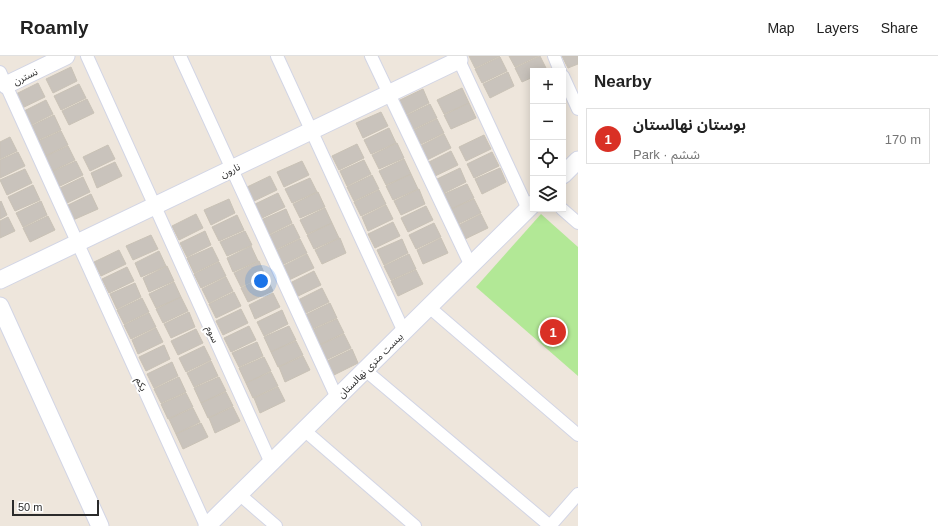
<!DOCTYPE html>
<html lang="en">
<head>
<meta charset="utf-8">
<style>
  body { margin:0; font-family:Arial,"Noto Sans Arabic",sans-serif; background:#f2f2f2; color:#222 }
  .controls { position:absolute; right:12px; top:12px; display:grid; overflow:hidden; border-radius:0px; box-shadow:0 2px 10px #0003 }
  .controls button { width:36px; height:36px; display:grid; place-items:center; padding:0; border:0; border-bottom:1px solid #e0e0e0; background:#fff; color:#222; font:20px sans-serif }
  .scale { position:absolute; left:12px; bottom:10px; width:87px; box-sizing:border-box; padding-left:4px; border:2px solid #2b2b2b; border-top:0; font-size:11px; line-height:14px; white-space:nowrap; color:#2b2b2b; -webkit-text-stroke:3px #fff; paint-order:stroke }
  .you { position:absolute; left:261px; top:225px; width:14px; height:14px; margin:-10px; border:3px solid #fff; border-radius:50%; background:#1a73e8; box-shadow:0 0 0 6px #1a73e833 }
  .badge { display:grid; place-items:center; width:26px; height:26px; border-radius:50%; background:#d93025; color:#fff; font-size:13px; font-weight:700 }
  .pin { position:absolute; translate:-50% -50%; border:2px solid #fff; box-shadow:0 1px 4px #0006 }
  .list { margin:0; padding:0; list-style:none }
  h2 { display:flex; justify-content:space-between; align-items:center; height:52px; margin:0; padding:0 16px; font-size:17px }
  h2 small { font-size:13px; font-weight:400; color:#767676 }
  .list li { display:grid; grid-template-columns:26px 1fr auto; gap:12px; align-items:center; box-sizing:border-box; height:56px; margin:0 8px 8px; padding:0 8px; border:1px solid #e0e0e0; border-radius:0px }
  .list b { display:block; font-size:15px; white-space:nowrap }
  .list p { margin:0; font-size:13px; white-space:nowrap; color:#767676 }
  .list em { font-size:13px; font-style:normal; color:#767676 }
  .icon { flex:none; width:22px; height:22px; fill:none; stroke:currentColor; stroke-width:2; stroke-linecap:round; stroke-linejoin:round }
  .map { position:relative; flex:none; width:578px; height:470px; overflow:hidden }
  header { display:flex; align-items:center; gap:24px; box-sizing:border-box; height:56px; padding:0 20px; background:#fff; border-bottom:1px solid #e0e0e0 }
  header strong { font-size:19px }
  nav { display:flex; gap:22px; margin-inline-start:auto; font-size:14px }
  main { display:flex }
  aside { flex:1; background:#fff }
  .map>svg:first-child { display:block }
</style>
</head>
<body>
<header>
<strong>Roamly</strong>
<nav><a>Map</a><a>Layers</a><a>Share</a></nav>
</header>
<main>
<div class="map">
<svg width="578" height="470" viewBox="0 0 578 470">
  <rect width="100%" height="100%" fill="#eee6dc"/>
  <polygon fill="#b2e896" points="541,158 578,191 578,320 476,231"/>
  <g fill="#c9c3bc" stroke="#c9c2b6">
    <polygon points="469,0 500,0 475,12"/>
    <polygon points="509,0 538,0 515,11"/>
    <polygon points="540,0 547,14 533,15 533,21 522,26 515,12"/>
    <polygon points="562,0 578,0 578,8 568,12"/>
    <polygon points="500,1 507,15 482,27 475,13"/>
    <polygon points="71,11 77,25 53,37 46,23"/>
    <polygon points="508,16 514,30 490,42 483,28"/>
    <polygon points="38,27 45,41 20,53 14,39"/>
    <polygon points="79,28 86,42 61,54 54,40"/>
    <polygon points="462,32 469,47 444,58 437,44"/>
    <polygon points="423,33 429,47 405,59 398,45"/>
    <polygon points="87,43 94,57 69,69 62,55"/>
    <polygon points="46,44 53,58 29,70 22,56"/>
    <polygon points="469,47 476,62 451,73 444,59"/>
    <polygon points="430,48 437,62 412,74 405,60"/>
    <polygon points="381,56 388,70 363,82 356,67"/>
    <polygon points="54,59 61,74 36,85 29,71"/>
    <polygon points="437,63 444,77 419,89 412,75"/>
    <polygon points="389,72 396,87 371,98 364,84"/>
    <polygon points="61,75 68,89 43,101 36,86"/>
    <polygon points="444,78 451,92 427,104 420,90"/>
    <polygon points="484,79 491,93 466,105 459,91"/>
    <polygon points="10,81 17,95 0,103 0,86"/>
    <polygon points="397,87 404,102 379,113 372,99"/>
    <polygon points="357,88 364,102 339,114 332,100"/>
    <polygon points="108,89 115,103 90,115 83,101"/>
    <polygon points="68,90 75,104 50,116 44,101"/>
    <polygon points="451,95 458,109 433,121 427,107"/>
    <polygon points="18,96 25,110 0,122 0,104"/>
    <polygon points="492,96 499,110 474,122 467,108"/>
    <polygon points="404,103 411,118 386,129 379,115"/>
    <polygon points="364,104 371,118 347,130 340,115"/>
    <polygon points="76,105 83,119 58,131 51,116"/>
    <polygon points="302,105 309,119 284,131 277,116"/>
    <polygon points="115,106 122,120 97,132 91,117"/>
    <polygon points="460,112 466,126 442,138 435,124"/>
    <polygon points="500,112 506,126 482,138 475,123"/>
    <polygon points="25,113 32,127 7,139 0,124"/>
    <polygon points="411,118 418,133 393,144 386,130"/>
    <polygon points="372,119 379,133 354,145 347,131"/>
    <polygon points="270,120 277,134 252,146 245,132"/>
    <polygon points="83,121 90,136 65,148 58,133"/>
    <polygon points="310,122 317,136 292,147 285,133"/>
    <polygon points="467,128 474,142 449,154 442,139"/>
    <polygon points="33,129 40,144 15,155 8,141"/>
    <polygon points="419,133 425,148 401,159 394,145"/>
    <polygon points="379,134 386,148 361,160 354,146"/>
    <polygon points="318,136 325,151 300,162 293,148"/>
    <polygon points="278,137 285,151 260,163 253,149"/>
    <polygon points="91,138 98,153 73,164 66,150"/>
    <polygon points="229,143 235,157 211,169 204,154"/>
    <polygon points="474,143 481,157 456,169 449,154"/>
    <polygon points="1,145 7,159 0,163 0,146"/>
    <polygon points="41,145 47,159 23,171 16,157"/>
    <polygon points="386,149 393,163 368,175 362,161"/>
    <polygon points="426,150 433,164 408,176 401,162"/>
    <polygon points="325,152 332,167 307,178 300,164"/>
    <polygon points="286,153 292,167 268,179 261,164"/>
    <polygon points="196,158 203,172 179,184 172,170"/>
    <polygon points="481,158 488,172 463,184 457,170"/>
    <polygon points="237,159 244,174 219,185 212,171"/>
    <polygon points="48,160 55,174 30,186 23,172"/>
    <polygon points="8,161 15,175 0,182 0,165"/>
    <polygon points="393,166 400,180 375,192 368,178"/>
    <polygon points="332,167 339,182 314,193 307,179"/>
    <polygon points="434,167 441,181 416,193 409,179"/>
    <polygon points="293,168 300,182 275,194 268,180"/>
    <polygon points="205,175 211,189 187,201 180,187"/>
    <polygon points="245,175 252,189 227,200 220,186"/>
    <polygon points="151,179 158,193 133,204 126,190"/>
    <polygon points="340,182 346,197 322,208 315,194"/>
    <polygon points="441,182 448,197 423,208 417,194"/>
    <polygon points="300,183 307,197 282,209 275,195"/>
    <polygon points="402,183 408,197 384,209 377,194"/>
    <polygon points="251,190 258,205 233,216 227,202"/>
    <polygon points="212,191 219,205 194,217 187,202"/>
    <polygon points="119,194 126,208 101,220 94,206"/>
    <polygon points="159,195 166,210 141,221 135,207"/>
    <polygon points="307,198 314,212 289,224 283,210"/>
    <polygon points="409,198 416,213 391,224 384,210"/>
    <polygon points="259,205 265,219 241,231 234,217"/>
    <polygon points="219,206 226,220 201,232 194,218"/>
    <polygon points="167,210 174,225 149,236 143,222"/>
    <polygon points="127,211 134,225 109,237 102,223"/>
    <polygon points="416,214 423,228 398,240 391,225"/>
    <polygon points="314,215 321,229 296,241 290,227"/>
    <polygon points="266,220 273,235 248,246 241,232"/>
    <polygon points="226,221 233,235 209,247 202,233"/>
    <polygon points="174,226 181,241 156,252 149,238"/>
    <polygon points="135,227 141,241 117,253 110,238"/>
    <polygon points="322,232 329,246 304,258 298,244"/>
    <polygon points="234,236 241,250 216,262 209,248"/>
    <polygon points="273,237 280,251 255,263 249,249"/>
    <polygon points="181,241 188,255 163,267 156,253"/>
    <polygon points="142,242 149,256 124,268 117,254"/>
    <polygon points="330,247 337,262 312,273 305,259"/>
    <polygon points="241,253 248,267 223,279 216,265"/>
    <polygon points="282,254 288,268 264,280 257,266"/>
    <polygon points="189,256 195,271 171,282 164,268"/>
    <polygon points="149,257 156,271 131,283 124,269"/>
    <polygon points="337,263 344,277 319,289 312,274"/>
    <polygon points="249,270 256,284 231,296 224,282"/>
    <polygon points="289,270 296,284 271,296 264,281"/>
    <polygon points="156,272 163,286 138,298 132,284"/>
    <polygon points="196,273 203,287 178,299 171,285"/>
    <polygon points="344,278 351,292 326,304 320,289"/>
    <polygon points="296,285 303,299 278,311 271,296"/>
    <polygon points="257,286 263,300 239,311 232,297"/>
    <polygon points="164,289 170,303 146,315 139,301"/>
    <polygon points="204,290 211,304 186,316 179,302"/>
    <polygon points="352,293 358,307 334,319 327,305"/>
    <polygon points="303,300 310,314 285,326 279,311"/>
    <polygon points="264,301 271,315 246,327 239,312"/>
    <polygon points="211,305 218,320 194,331 187,317"/>
    <polygon points="172,306 178,320 154,332 147,318"/>
    <polygon points="271,316 278,330 253,342 246,327"/>
    <polygon points="179,321 186,336 161,347 154,333"/>
    <polygon points="219,321 226,335 201,347 194,332"/>
    <polygon points="278,331 285,345 260,357 254,342"/>
    <polygon points="226,336 233,350 208,362 201,347"/>
    <polygon points="186,337 193,351 168,363 161,348"/>
    <polygon points="233,351 240,365 215,377 209,362"/>
    <polygon points="193,352 200,366 176,378 169,363"/>
    <polygon points="201,367 208,381 183,393 176,378"/>
  </g>
  <g fill="none" stroke-linecap="round" stroke-linejoin="round">
    <defs>
      <g id="street">
        <polyline points="87,0 271,407"/>
        <polyline points="180,0 337,342"/>
        <polyline points="277,0 404,276"/>
        <polyline points="371,0 471,210"/>
        <polyline points="457,0 528,153"/>
        <polyline points="554,0 560,15"/>
        <polyline points="0,16 206,470"/>
        <polyline points="563,20 578,53"/>
        <polyline points="562,153 578,167"/>
        <polyline points="429,251 578,379"/>
        <polyline points="365,314 550,470"/>
        <polyline points="304,374 415,470"/>
        <polyline points="239,438 276,470"/>
        <polyline points="550,470 578,438"/>
      </g>
      <g id="secondary">
        <polyline points="6,29 66,0"/>
        <polyline points="563,119 578,104"/>
        <polyline points="0,224 459,4"/>
        <polyline points="0,250 100,470"/>
        <polyline points="207,470 533,148"/>
      </g>
    </defs>
    <use href="#street" stroke="#d2d5e5" stroke-width="14"/>
    <use href="#secondary" stroke="#d2d5e5" stroke-width="19"/>
    <use href="#street" stroke="#fff" stroke-width="12"/>
    <use href="#secondary" stroke="#fff" stroke-width="17"/>
  </g>
  <g text-anchor="middle" stroke-width="4" stroke-linejoin="round" paint-order="stroke">
    <g font-size="10" fill="#2b2b2b" stroke="#fff">
      <text transform="translate(25 20) rotate(-26)" y="4">نسترن</text>
      <text transform="translate(230 114) rotate(-26)" y="4">نارون</text>
      <text transform="translate(213 278) rotate(66)" y="4">سوم</text>
      <text transform="translate(370 309) rotate(-45)" y="4">بیست متری نهالستان</text>
      <text transform="translate(142 328) rotate(66)" y="4">یکم</text>
    </g>
  </g>
</svg>
<div class="controls">
<button>+</button>
<button>−</button>
<button><svg class="icon" aria-label="locate" viewBox="0 0 24 24"><circle cx="12" cy="12" r="6"/><path d="M12 2v4M12 18v4M2 12h4M18 12h4"/></svg></button>
<button><svg class="icon" aria-label="layers" viewBox="0 0 24 24"><path d="M12 4l9 5-9 5-9-5zM3 14l9 5 9-5"/></svg></button>
</div>
<div class="scale">50 m</div>
<div class="you"></div>
<div class="pin badge" style="left:553px;top:276px">1</div>
</div>
<aside>
<h2>Nearby<small></small></h2>
<ul class="list">
<li><span class="badge">1</span><div><b>بوستان نهالستان</b><p>Park · ششم</p></div><em>170 m</em></li>
</ul>
</aside>
</main>
</body>
</html>
